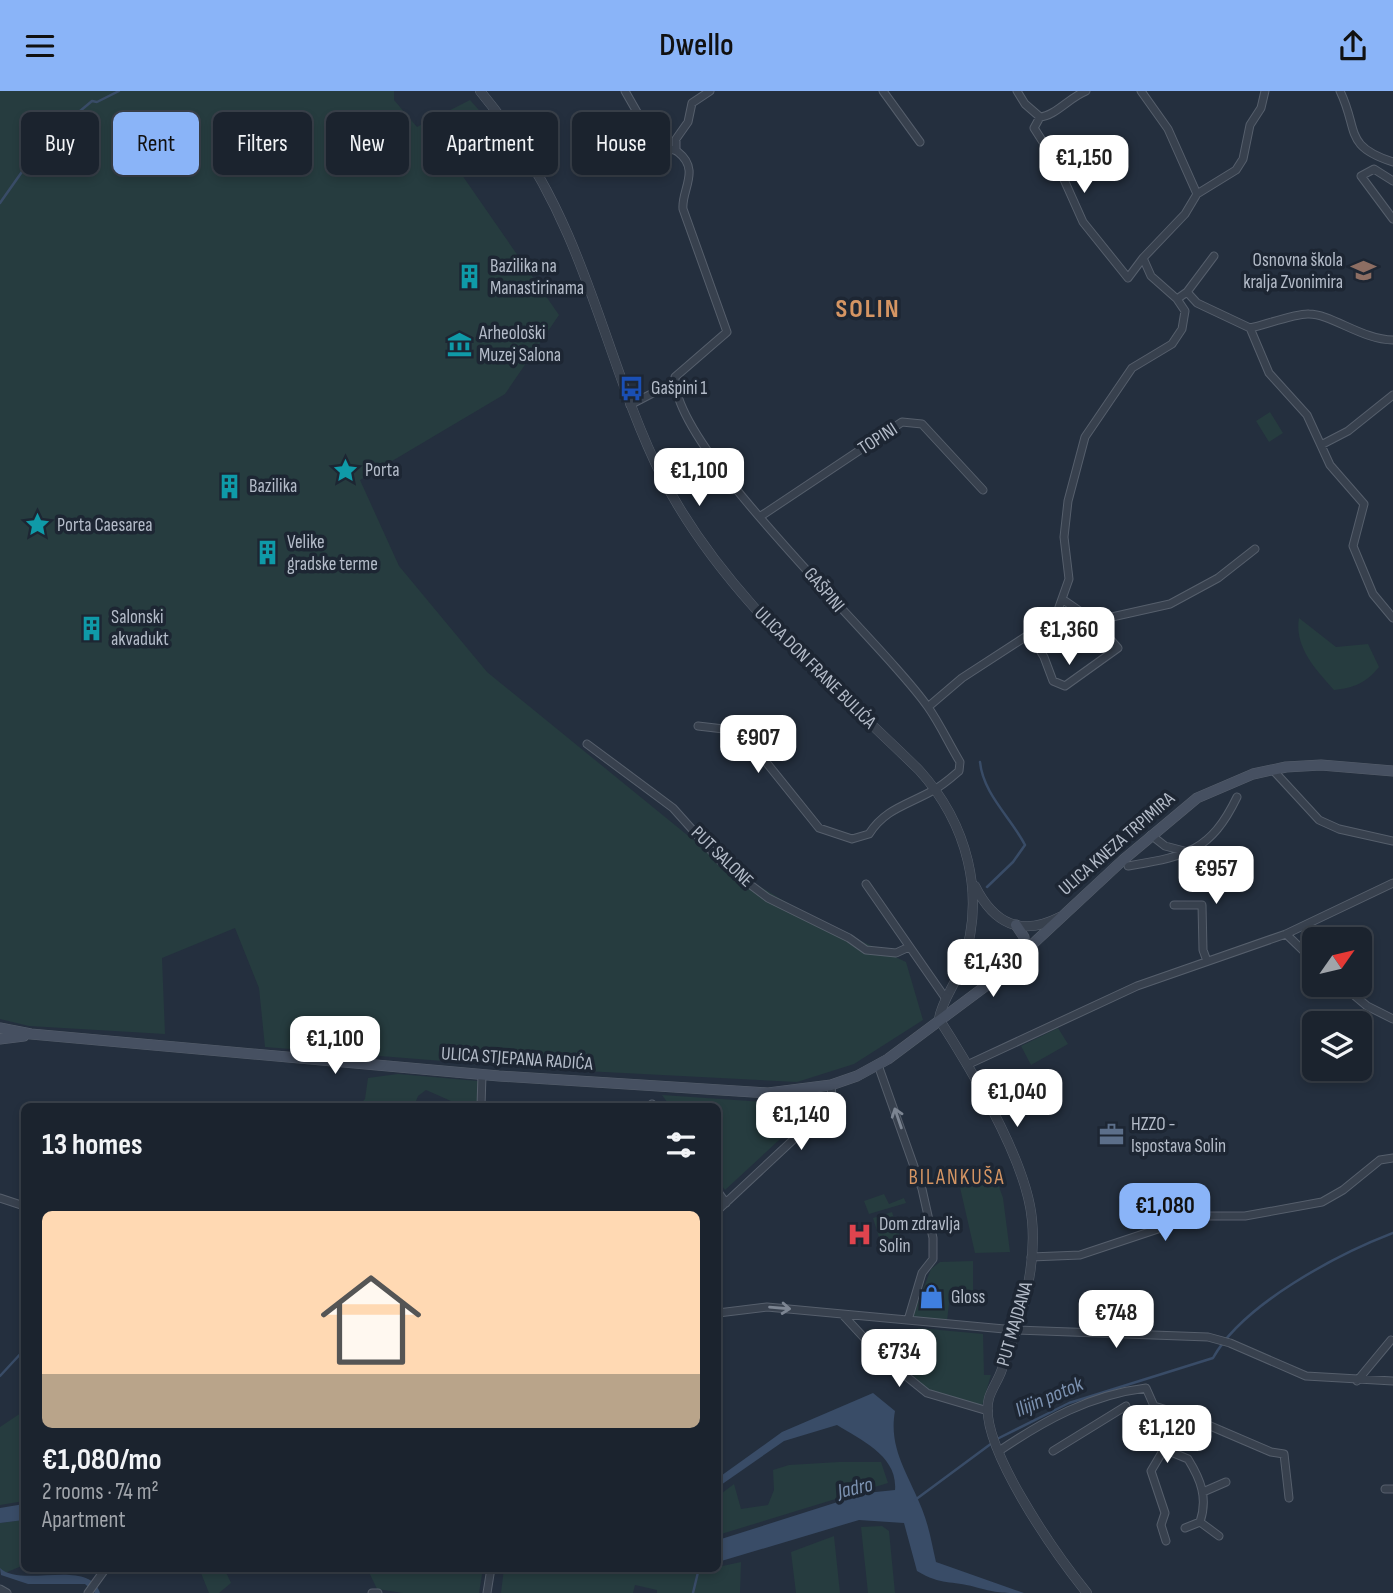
<!DOCTYPE html>
<html lang="en">
<head>
<meta charset="utf-8">
<style>
	:root { --surface:#1b232e; --page:#242b36; --text:#f1f3f6; --muted:#a0a4aa; --line:#39404a; --accent:#8ab4f8 }
	body { margin:0; font-family:"Sofia Sans Condensed",sans-serif; background:var(--page); color:var(--text); height:100vh; display:flex; flex-direction:column; font-size:26px; white-space:nowrap }
	* { box-sizing:border-box; margin:0 }
	p { font-size:23px; color:var(--muted) }
	.icon { flex:none; width:38px; height:38px; fill:none; stroke:currentColor; stroke-width:2; stroke-linecap:round; stroke-linejoin:round }
	.map { position:relative; flex:1; overflow:hidden }
	.details { position:absolute; left:21px; top:1012px; width:700px; height:469px; display:flex; flex-direction:column; background:var(--surface); border-radius:10px; box-shadow:0 4px 10px #0003,0 0 0 2px var(--line) }
	.details>* { flex:none }
	.guide { position:absolute; left:21px; top:21px; width:700px; height:63px; display:flex; gap:14px }
	.needle { width:46px; rotate:56deg }
	.buttons { position:absolute; left:1302px; top:836px; display:grid; gap:14px }
	.buttons a { display:grid; place-items:center; width:70px; height:70px; border-radius:10px; background:var(--surface); box-shadow:0 4px 10px #0003,0 0 0 2px var(--line); font-size:35px }
	.price { position:absolute; translate:-50% -60px; padding:0 16px; border-radius:14px; background:#fff; color:#222; font-size:23px; line-height:46px; filter:drop-shadow(0 2px 4px #0008) }
	.price::after { content:''; position:absolute; left:50%; top:42px; width:21px; height:16px; margin-left:-10px; background:inherit; clip-path:polygon(0 0,100% 0,50% 100%) }
	.price.selected { background:var(--accent); color:#111 }
	ul { padding:0; list-style:none }
	li { display:grid; align-content:center; gap:14px; height:371px; padding:0 21px }
	li span { display:grid; place-items:center; height:217px; border-radius:10px; color:#555 }
	li>.icon { margin-inline-start:auto }
	span .icon { width:126px; height:126px; fill:#fffc; stroke-width:1 }
	li b { font-size:30px }
	h2 { display:flex; justify-content:space-between; align-items:center; height:84px; padding:0 21px; font-size:30px }
	.tag { padding:0 24px; border-radius:10px; background:var(--surface); box-shadow:0 4px 10px #0003,0 0 0 2px var(--line); font-size:24px; line-height:63px }
	.tag.selected { background:var(--accent); color:#111 }
	header { display:flex; justify-content:space-between; align-items:center; height:91px; padding:0 21px; background:var(--accent); color:#111; font-size:32px; font-weight:600 }
	.map>svg:first-child { display:block }
	.green { fill:#263c3f }
	.water { fill:#394c67 }
	.lines { fill:none; stroke-linecap:round; stroke-linejoin:round }
	.stream { stroke:#394c67; stroke-width:2.5 }
	.minor-casing { stroke:#565f6c; stroke-width:9 }
	.tertiary-casing { stroke:#565f6c; stroke-width:10 }
	.secondary-casing { stroke:#565f6c; stroke-width:11 }
	.minor { stroke:#38414e; stroke-width:7 }
	.tertiary { stroke:#38414e; stroke-width:9 }
	.secondary { stroke:#465061; stroke-width:10 }
	.oneway { stroke:#7c8592 }
	.labels { text-anchor:middle; dominant-baseline:central; stroke-width:7; stroke-linejoin:round; paint-order:stroke }
	.poi-label { font-size:19px; fill:#b4bcc9; stroke:#1d2633; text-anchor:start }
	.street-label { font-size:19px; fill:#b4bcc9; stroke:#1d2633 }
	.neighbourhood-label { font-size:21px; letter-spacing:2px; fill:#d59563; stroke:#1d2633 }
	.water-label { font-size:21px; font-style:italic; fill:#7c92b1; stroke:#1d2633 }
	.district-label { font-size:26px; font-weight:bold; letter-spacing:2px; fill:#d59563; stroke:#1d2633 }
</style>
</head>
<body>
<header><svg class="icon" aria-label="menu" viewBox="0 0 24 24"><path d="M4 6h16M4 12h16M4 18h16"/></svg>Dwello<svg class="icon" aria-label="share" viewBox="0 0 24 24"><path d="M12 15V3M7 8l5-5 5 5M5 13v7h14v-7"/></svg></header>
<div class="map">
<svg width="1393" height="1502" viewBox="0 0 1393 1502">
	<rect width="100%" height="100%" fill="#242f3e"/>
	<!-- green -->
	<path class="green" d="M0 0H394V9L417 36 470 9 518 63 462 84 559 224 505 303 360 389 399 475 487 581 724 774 816 829 906 871 923 929 854 973 797 991 546 978 265 956 259 897 235 837 162 867 165 943 29 935 0 928Z
		M1270 321 1283 342 1269 351 1256 330Z
		M1299 527 1336 556 1368 553 1379 576C1366 592 1354 597 1334 599 1316 579 1294 556 1299 527Z
		M1058 937 1068 953 1031 974 1021 955Z
		M398 983 478 990V1015L460 1014 426 999 418 1005 414 1015H353L359 1014 365 1008 368 987Z
		M662 1004 795 1013 817 1010 818 1013 725 1099 718 1090V1015H670Z
		M993 1078 1003 1107 1010 1161 975 1162 959 1092Z
		M884 1103 889 1113 904 1107 906 1112 869 1123 864 1110Z
		M892 1121 903 1155 884 1162 873 1127Z
		M973 1170V1203L950 1204 947 1230 912 1227 931 1178 940 1171Z
		M918 1237 983 1243 984 1284H991L982 1315 933 1302 913 1288Z
		M869 1238 915 1242 912 1287 897 1276 868 1247Z
		M24 1320V1410L0 1414V1336Z
		M839 1371H881L888 1392 718 1444V1405L734 1393 741 1418 768 1414 774 1399 773 1379 789 1374Z
		M24 1429V1474L5 1482 0 1477V1432Z
		M882 1435 889 1440 895 1502H868L861 1436Z
		M834 1445 840 1502H796L791 1461Z
		M741 1471 740 1502H694L699 1480Z
		M199 1477H224L231 1492 219 1502H209Z
		M367 1477H483L479 1502H403L377 1498Z
		M504 1477H639L673 1483 697 1480 692 1502H657V1499L635 1494 633 1502H501Z"/>
	<!-- water -->
	<path class="water" d="M873 1302 895 1320C888 1358 909 1384 922 1418 929 1435 932 1454 936 1471L1024 1502C1002 1502 997 1502 975 1496 951 1489 942 1495 917 1480L904 1432 859 1429 718 1471V1449L866 1402 895 1399C898 1365 861 1349 837 1334L784 1350 718 1396V1387L782 1341Z
		M24 1413V1429L0 1432V1417Z
		M0 1477C22 1498 89 1466 100 1502H95L85 1493H28L1 1484Z"/>
	<g class="lines">
		<!-- stream -->
		<path class="stream" d="M0 112 43 51 92 10 97 11 119 0
			M980 671C983 703 1012 728 1025 754L1013 771 987 796
			M0 1285 24 1259
			M997 1348 1069 1312 1213 1267C1243 1213 1336 1164 1393 1142
			M915 1409 992 1352
			M693 1502 699 1477"/>
		<defs>
			<path id="minor" d="M625 0 657 56C664 60 671 56 678 61 701 79 681 99 683 118L727 241 675 286C671 357 881 549 928 616 940 633 949 653 960 671L959 680C951 687 942 695 932 700 907 714 885 718 869 743L852 748 819 737 741 640 698 635
				M883 0 920 51
				M1017 0 1025 13 1040 26C1055 25 1070 6 1086 0
				M1141 0 1168 38 1197 103 1185 123 1143 167 1151 185 1177 208
				M1340 0C1359 39 1343 55 1393 71
				M1040 26 1034 37 1057 73 1083 131 1128 187 1143 167
				M676 59V48L688 31 692 12 710 0
				M1393 90 1374 78 1361 85 1393 128
				M1197 103 1236 79 1243 68 1250 34 1261 17 1265 0
				M1187 201 1197 212 1250 237 1269 282 1307 324 1330 374 1364 413 1353 455 1373 503 1393 527
				M1250 237C1265 234 1296 222 1309 223 1331 223 1363 249 1393 249
				M630 314 674 291
				M1321 354 1348 340 1393 304
				M761 425 902 331 922 333 983 399
				M1062 508 1094 530 1170 513 1218 487 1255 458
				M1030 543 1044 566 1053 590 1065 595 1118 557 1094 530
				M928 616 962 587 1036 539 1058 519 1069 488 1064 446 1068 410 1085 346 1132 277 1172 253 1182 238 1185 220 1177 208 1187 201 1214 165
				M587 653 673 717 724 774 768 807 849 847 866 859 896 862 909 856
				M1273 679 1319 729 1339 738 1393 750
				M1151 744 1165 755 1188 761
				M1128 775C1185 765 1210 762 1237 706
				M866 793 946 908
				M1174 814H1202L1203 859 1207 870
				M1286 843 1314 870
				M1342 894 1367 915 1393 928
				M878 974 922 1098 933 1147V1168L922 1182 908 1229
				M967 974 1137 895 1286 843 1393 792
				M652 1013 654 1015
				M481 1015 482 984
				M718 1101 726 1112
				M0 1107 24 1115
				M718 1119 824 1020 832 1008 831 994
				M1031 1166 1080 1164 1197 1125H1245L1322 1111 1343 1099 1380 1069 1393 1067
				M718 1222 767 1216 1015 1239 1208 1246 1230 1252 1306 1285 1393 1290
				M843 1224 880 1264 927 1302 988 1320
				M1357 1290 1391 1249
				M1154 1315 1164 1358 1188 1368C1201 1389 1208 1407 1200 1431L1185 1437
				M1164 1358 1151 1380 1165 1422 1161 1434 1166 1450
				M999 1360C1045 1329 1090 1304 1146 1297L1154 1315 1187 1325 1271 1361 1284 1363 1289 1407
				M1053 1360 1126 1315
				M1385 1398H1393
				M1203 1401 1226 1391
				M1200 1431 1219 1445
				M0 1498 7 1502
				M88 1502 106 1477
				M372 1502H378
				M487 1502 491 1477"/>
			<path id="tertiary" d="M480 0C516 43 546 93 568 144 603 224 623 308 662 386 723 504 826 588 919 679 967 732 987 804 962 874 956 893 942 909 939 928 971 978 1027 1070 1032 1129 1037 1179 1020 1232 1002 1278 999 1288 992 1297 989 1307 976 1352 1058 1466 1087 1502
				M975 795C994 833 1021 846 1060 826"/>
			<path id="secondary" d="M1016 834 1024 846V860
				M0 937 31 943 499 985 768 1002 831 994 857 985 888 968 995 888 1123 769 1197 707 1253 683 1286 676 1321 674 1393 680
				M0 948 24 945"/>
		</defs>
		<!-- minor casing -->
		<use href="#minor" class="minor-casing"/>
		<!-- tertiary casing -->
		<use href="#tertiary" class="tertiary-casing"/>
		<!-- secondary casing -->
		<use href="#secondary" class="secondary-casing"/>
		<!-- minor -->
		<use href="#minor" class="minor"/>
		<!-- tertiary -->
		<use href="#tertiary" class="tertiary"/>
		<!-- secondary -->
		<use href="#secondary" class="secondary"/>
	</g>
	<!-- one-way arrows -->
	<defs><path id="oneway-shaft" d="M-6 0H5M1.5-3L5.5 0L1.5 3" fill="none" stroke-width="1.6" stroke-linecap="round" stroke-linejoin="round" transform="scale(1.75)"/></defs>
	<g class="oneway">
		<use href="#oneway-shaft" transform="translate(898 1027) rotate(-109)"/>
		<use href="#oneway-shaft" transform="translate(780 1217) rotate(5)"/>
	</g>
	<!-- icons -->
	<defs>
		<symbol id="school-bare" viewBox="-9 -9 18 18"><path d="M0-5L7-2L0 1L-7-2ZM-4 1L0 2.5L4 1V4Q0 6-4 4Z" fill="#8d6e63" stroke="#1d2633" stroke-width="2.5" paint-order="stroke"/></symbol>
		<symbol id="building-bare" viewBox="-9 -9 18 18"><path d="M-4-6H4V6H1V3H-1V6H-4ZM-2.5-4.3h1.7v1.8h-1.7ZM.8-4.3h1.7v1.8H.8ZM-2.5-1h1.7V.8h-1.7ZM.8-1h1.7V.8H.8Z" fill="#0f9aa8" stroke="#1d2633" stroke-width="2.5" paint-order="stroke"/></symbol>
		<symbol id="museum-bare" viewBox="-9 -9 18 18"><path d="M0-6L6-3V-2H-6V-3ZM-5-1h2V3h-2ZM-1-1h2V3h-2ZM3-1h2V3H3ZM-6 4H6V6H-6Z" fill="#0f9aa8" stroke="#1d2633" stroke-width="2.5" paint-order="stroke"/></symbol>
		<symbol id="bus-bare" viewBox="-9 -9 18 18"><path d="M-5-6H5V4H4V6H2V4H-2V6H-4V4H-5ZM-3.5-4V0h7V-4ZM-3.5 1.2v1.5H-2V1.2ZM2 1.2v1.5H3.5V1.2Z" fill="#1a4fb4" stroke="#1d2633" stroke-width="2.5" paint-order="stroke"/></symbol>
		<symbol id="sight-bare" viewBox="-9 -9 18 18"><path d="M0-6L1.8-2.2L6-1.7L2.9 1.2L3.7 5.4L0 3.3L-3.7 5.4L-2.9 1.2L-6-1.7L-1.8-2.2Z" fill="#0f9aa8" stroke="#1d2633" stroke-width="2.5" paint-order="stroke"/></symbol>
		<symbol id="office-bare" viewBox="-9 -9 18 18"><path d="M-6-3h4V-5.5h4V-3h4V5H-6ZM-1-4.5V-3h2v-1.5ZM-6 0V1H6V0Z" fill="#5c6f8a" stroke="#1d2633" stroke-width="2.5" paint-order="stroke"/></symbol>
		<symbol id="hospital-bare" viewBox="-9 -9 18 18"><path d="M-5-5h3v3.5h4V-5h3V5h-3V1.5h-4V5h-3Z" fill="#e0444e" stroke="#1d2633" stroke-width="2.5" paint-order="stroke"/></symbol>
		<symbol id="shop-bare" viewBox="-9 -9 18 18"><path d="M-5-2.5h2.3a2.7 3.5 0 0 1 5.4 0H5L5.5 6h-11ZM-1.5-2.5h3a1.5 2.3 0 0 0-3 0Z" fill="#3f7fe0" stroke="#1d2633" stroke-width="2.5" paint-order="stroke"/></symbol>
	</defs>
	<g fill-rule="evenodd">
		<use href="#school-bare" x="1346" y="162" width="35" height="35"/>
		<use href="#building-bare" x="452" y="168" width="35" height="35"/>
		<use href="#museum-bare" x="442" y="236" width="35" height="35"/>
		<use href="#bus-bare" x="614" y="280" width="35" height="35"/>
		<use href="#sight-bare" x="328" y="362" width="35" height="35"/>
		<use href="#building-bare" x="212" y="378" width="35" height="35"/>
		<use href="#sight-bare" x="20" y="416" width="35" height="35"/>
		<use href="#building-bare" x="250" y="444" width="35" height="35"/>
		<use href="#building-bare" x="74" y="520" width="35" height="35"/>
		<use href="#office-bare" x="1094" y="1026" width="35" height="35"/>
		<use href="#hospital-bare" x="842" y="1126" width="35" height="35"/>
		<use href="#shop-bare" x="914" y="1188" width="35" height="35"/>
	</g>
	<g class="labels">
		<!-- poi labels -->
		<g class="poi-label">
			<text x="1343" y="169" text-anchor="end">Osnovna škola<tspan x="1343" dy="22">kralja Zvonimira</tspan></text>
			<text x="490" y="175">Bazilika na<tspan x="490" dy="22">Manastirinama</tspan></text>
			<text x="479" y="242">Arheološki<tspan x="479" dy="22">Muzej Salona</tspan></text>
			<text x="651" y="297">Gašpini 1</text>
			<text x="365" y="379">Porta</text>
			<text x="249" y="395">Bazilika</text>
			<text x="57" y="434">Porta Caesarea</text>
			<text x="287" y="451">Velike<tspan x="287" dy="22">gradske terme</tspan></text>
			<text x="111" y="526">Salonski<tspan x="111" dy="22">akvadukt</tspan></text>
			<text x="1131" y="1033">HZZO -<tspan x="1131" dy="22">Ispostava Solin</tspan></text>
			<text x="879" y="1133">Dom zdravlja<tspan x="879" dy="22">Solin</tspan></text>
			<text x="951" y="1206">Gloss</text>
		</g>
		<!-- street labels -->
		<g class="street-label">
			<text transform="translate(878 348) rotate(-33)">TOPINI</text>
			<text transform="translate(824 499) rotate(50)">GAŠPINI</text>
			<text transform="translate(815 577) rotate(45)">ULICA DON FRANE BULIĆA</text>
			<text transform="translate(1117 753) rotate(-41)">ULICA KNEZA TRPIMIRA</text>
			<text transform="translate(722 766) rotate(44)">PUT SALONE</text>
			<text transform="translate(517 968) rotate(4)">ULICA STJEPANA RADIĆA</text>
			<text transform="translate(1015 1233) rotate(-74)">PUT MAJDANA</text>
		</g>
		<!-- neighbourhood labels -->
		<g class="neighbourhood-label">
			<text x="957" y="1086">BILANKUŠA</text>
		</g>
		<!-- water labels -->
		<g class="water-label">
			<text transform="translate(1049 1306) rotate(-23)">Ilijin potok</text>
			<text transform="translate(855 1397) rotate(-13)">Jadro</text>
		</g>
		<!-- district labels -->
		<g class="district-label">
			<text x="868" y="218">SOLIN</text>
		</g>
	</g>
</svg>
<div class="buttons">
<a><svg class="needle" viewBox="-14 -14 28 28"><path d="M0-13l5 13h-10z" fill="#e53935"/><path d="M0 13l5-13h-10z" fill="#a0a4aa"/></svg></a>
<a><svg class="icon" aria-label="layers" viewBox="0 0 24 24"><path d="M12 4l9 5-9 5-9-5zM3 14l9 5 9-5"/></svg></a>
</div>
<b class="price" style="left:1084px;top:104px">€1,150</b>
<b class="price" style="left:699px;top:417px">€1,100</b>
<b class="price" style="left:1069px;top:576px">€1,360</b>
<b class="price" style="left:758px;top:684px">€907</b>
<b class="price" style="left:1216px;top:815px">€957</b>
<b class="price" style="left:993px;top:908px">€1,430</b>
<b class="price" style="left:335px;top:985px">€1,100</b>
<b class="price" style="left:1017px;top:1038px">€1,040</b>
<b class="price" style="left:801px;top:1061px">€1,140</b>
<b class="price selected" style="left:1165px;top:1152px">€1,080</b>
<b class="price" style="left:1116px;top:1259px">€748</b>
<b class="price" style="left:899px;top:1298px">€734</b>
<b class="price" style="left:1167px;top:1374px">€1,120</b>
<div class="guide">
<a class="tag">Buy</a>
<a class="tag selected">Rent</a>
<a class="tag">Filters</a>
<a class="tag">New</a>
<a class="tag">Apartment</a>
<a class="tag">House</a>
</div>
<section class="details">
<h2>13 homes<svg class="icon" aria-label="filters" viewBox="0 0 24 24"><path d="M4 7h16M4 17h16"/><circle cx="9" cy="7" r="2"/><circle cx="15" cy="17" r="2"/></svg></h2>
<ul>
<li><span style="background:linear-gradient(#ffd9b3 75%,#b9a48a 0)"><svg class="icon" aria-label="home" viewBox="0 0 24 24"><path d="M3 11l9-7 9 7M6 9v11h12V9"/></svg></span><div><b>€1,080/mo</b><p>2 rooms · 74 m²</p><p>Apartment</p></div></li>
</ul>
</section>
</div>
</body>
</html>
